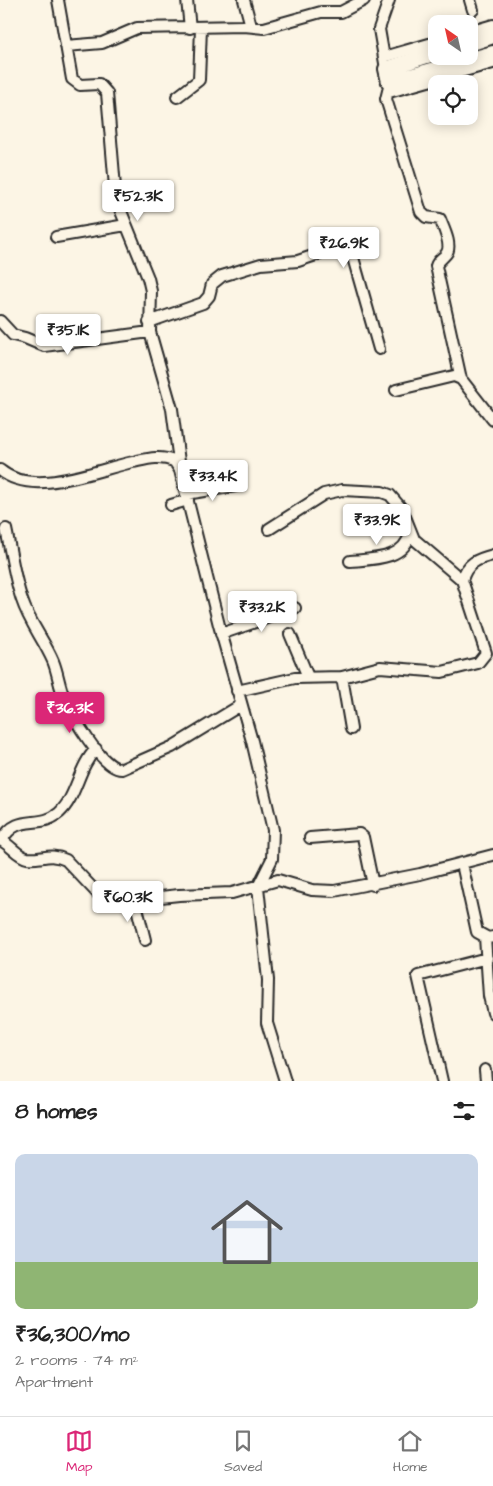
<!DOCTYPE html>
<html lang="en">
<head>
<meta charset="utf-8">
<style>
	:root { --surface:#fff; --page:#f6f6f6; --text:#222; --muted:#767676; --line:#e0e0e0; --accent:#db2777 }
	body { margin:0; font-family:"Architects Daughter",sans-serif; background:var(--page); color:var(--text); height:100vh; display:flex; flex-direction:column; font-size:19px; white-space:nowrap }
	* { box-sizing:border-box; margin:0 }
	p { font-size:16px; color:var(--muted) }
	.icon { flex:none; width:28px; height:28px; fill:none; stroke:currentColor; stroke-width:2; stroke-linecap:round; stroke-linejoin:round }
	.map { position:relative; height:1081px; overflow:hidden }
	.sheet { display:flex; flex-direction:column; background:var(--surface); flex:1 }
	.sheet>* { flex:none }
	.needle { width:32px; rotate:326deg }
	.fabs { position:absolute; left:428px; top:15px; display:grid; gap:10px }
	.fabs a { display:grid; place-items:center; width:50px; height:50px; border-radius:10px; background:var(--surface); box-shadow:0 2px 12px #0003; font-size:25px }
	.price { position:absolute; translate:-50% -42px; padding:0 11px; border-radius:5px; background:#fff; color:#222; font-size:16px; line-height:32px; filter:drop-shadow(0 1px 2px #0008) }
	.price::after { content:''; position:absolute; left:50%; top:30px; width:15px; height:11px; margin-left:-8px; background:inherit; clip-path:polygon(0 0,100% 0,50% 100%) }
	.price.selected { background:var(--accent); color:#fff }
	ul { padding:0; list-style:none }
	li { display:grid; align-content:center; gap:10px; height:265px; padding:0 15px }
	li span { display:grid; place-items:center; height:155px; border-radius:10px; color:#555 }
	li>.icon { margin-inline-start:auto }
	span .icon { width:90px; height:90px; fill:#fffc; stroke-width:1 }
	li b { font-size:21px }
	h2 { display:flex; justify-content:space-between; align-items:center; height:60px; padding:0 15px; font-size:21px }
	.dock { display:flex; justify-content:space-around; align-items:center; height:70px; border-top:1px solid var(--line); background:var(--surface); font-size:14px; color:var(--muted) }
	.dock a { display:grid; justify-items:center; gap:2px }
	.dock .selected { color:var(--accent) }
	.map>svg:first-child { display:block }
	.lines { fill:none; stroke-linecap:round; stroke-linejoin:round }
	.minor-casing { stroke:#2b2b2b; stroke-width:14 }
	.secondary-casing { stroke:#2b2b2b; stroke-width:18 }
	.minor { stroke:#fcf5e5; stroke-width:10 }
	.secondary { stroke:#fcf5e5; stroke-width:14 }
</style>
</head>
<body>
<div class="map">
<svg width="493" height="1081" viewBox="0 0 493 1081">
	<rect width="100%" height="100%" fill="#fcf5e5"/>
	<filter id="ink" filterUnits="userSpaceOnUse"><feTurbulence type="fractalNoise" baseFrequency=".02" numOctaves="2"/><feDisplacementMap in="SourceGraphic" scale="10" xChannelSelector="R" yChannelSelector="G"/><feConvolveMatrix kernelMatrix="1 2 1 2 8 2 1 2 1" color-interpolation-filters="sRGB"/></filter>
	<g filter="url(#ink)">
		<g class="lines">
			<defs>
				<path id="minor" d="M58 0 72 79 80 85 99 84 107 93 116 199 148 278 151 291 150 332 172 409 180 469
					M187 0 190 28
					M244 0 251 26
					M470 0 473 10
					M469 32 493 25
					M66 46 102 43 137 28 244 26 264 28 321 12H341L364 0
					M384 57 436 42
					M386 69 379 29 389 0
					M390 83 386 99 421 212 426 217 440 219C443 227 453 246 446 254 442 259 438 260 436 266L461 379
					M389 92 493 63
					M177 97 199 80 201 28
					M56 237 126 225
					M0 321 13 335 25 338 44 346 150 332
					M149 322 203 303 209 296 212 284 222 276 261 264 298 261 345 245 349 247 352 254 379 349
					M396 390 454 376 461 379 493 420
					M0 470C33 498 95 470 133 462 147 459 159 455 174 461L180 470 219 625 252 741 273 830 272 859 258 887 268 980 267 1023 285 1081
					M186 494 235 486
					M171 505 188 500
					M6 529C11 552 14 577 22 600 29 622 44 640 53 661 58 673 59 686 64 697 72 715 102 770 122 769L172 747 241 705
					M269 529 324 494 342 490 382 492 390 495 402 509 414 539 462 580
					M350 561C372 559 405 560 410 533
					M221 634 295 608
					M290 634 308 677
					M342 677 351 729
					M237 691 295 678 342 677 380 667 442 672 478 663 486 653 462 580C467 563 477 559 493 555
					M310 838 359 834 363 837 373 885
					M0 840C10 844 17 856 27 858 41 860 50 852 66 860L99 895 112 901H124L179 895 232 893 278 880 312 890 334 891 420 874 493 855
					M2 840C18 812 39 830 59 813 77 797 78 767 96 749
					M462 864 477 932 488 938 493 937
					M135 900 145 940
					M485 937 489 996 493 1013
					M485 1070 486 1081
					M442 1081 418 976 487 958"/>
				<path id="secondary" d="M469 44 493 36
					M436 53 386 69 389 82 493 53"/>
			</defs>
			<!-- minor casing -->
			<use href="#minor" class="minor-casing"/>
			<!-- secondary casing -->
			<use href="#secondary" class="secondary-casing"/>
			<!-- minor -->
			<use href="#minor" class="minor"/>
			<!-- secondary -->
			<use href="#secondary" class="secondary"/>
		</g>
	</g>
</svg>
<div class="fabs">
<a><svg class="needle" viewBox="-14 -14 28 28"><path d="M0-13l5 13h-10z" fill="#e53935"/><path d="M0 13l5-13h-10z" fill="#767676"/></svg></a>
<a><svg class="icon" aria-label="locate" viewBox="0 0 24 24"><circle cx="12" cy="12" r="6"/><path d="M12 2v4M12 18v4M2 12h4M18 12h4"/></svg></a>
</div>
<b class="price" style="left:138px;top:222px">₹52.3K</b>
<b class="price" style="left:344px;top:269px">₹26.9K</b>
<b class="price" style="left:68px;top:356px">₹35.1K</b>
<b class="price" style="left:213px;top:502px">₹33.4K</b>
<b class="price" style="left:377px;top:546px">₹33.9K</b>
<b class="price" style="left:262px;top:633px">₹33.2K</b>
<b class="price selected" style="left:70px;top:734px">₹36.3K</b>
<b class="price" style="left:128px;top:923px">₹60.3K</b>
</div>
<section class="sheet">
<h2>8 homes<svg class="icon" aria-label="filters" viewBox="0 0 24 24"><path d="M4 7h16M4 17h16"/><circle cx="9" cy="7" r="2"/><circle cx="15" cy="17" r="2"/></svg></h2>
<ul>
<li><span style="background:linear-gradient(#c9d6e8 70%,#8fb573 0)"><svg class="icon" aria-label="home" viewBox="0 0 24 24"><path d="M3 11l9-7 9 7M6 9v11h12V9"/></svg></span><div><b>₹36,300/mo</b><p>2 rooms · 74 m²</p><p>Apartment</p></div></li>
</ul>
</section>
<nav class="dock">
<a class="selected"><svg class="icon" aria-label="map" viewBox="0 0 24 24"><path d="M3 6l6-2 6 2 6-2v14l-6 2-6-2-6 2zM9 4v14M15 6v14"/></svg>Map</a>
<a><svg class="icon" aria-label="saved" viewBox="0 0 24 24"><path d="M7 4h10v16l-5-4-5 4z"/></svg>Saved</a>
<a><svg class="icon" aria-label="home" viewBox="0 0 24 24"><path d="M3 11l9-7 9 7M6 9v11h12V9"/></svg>Home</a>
</nav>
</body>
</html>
